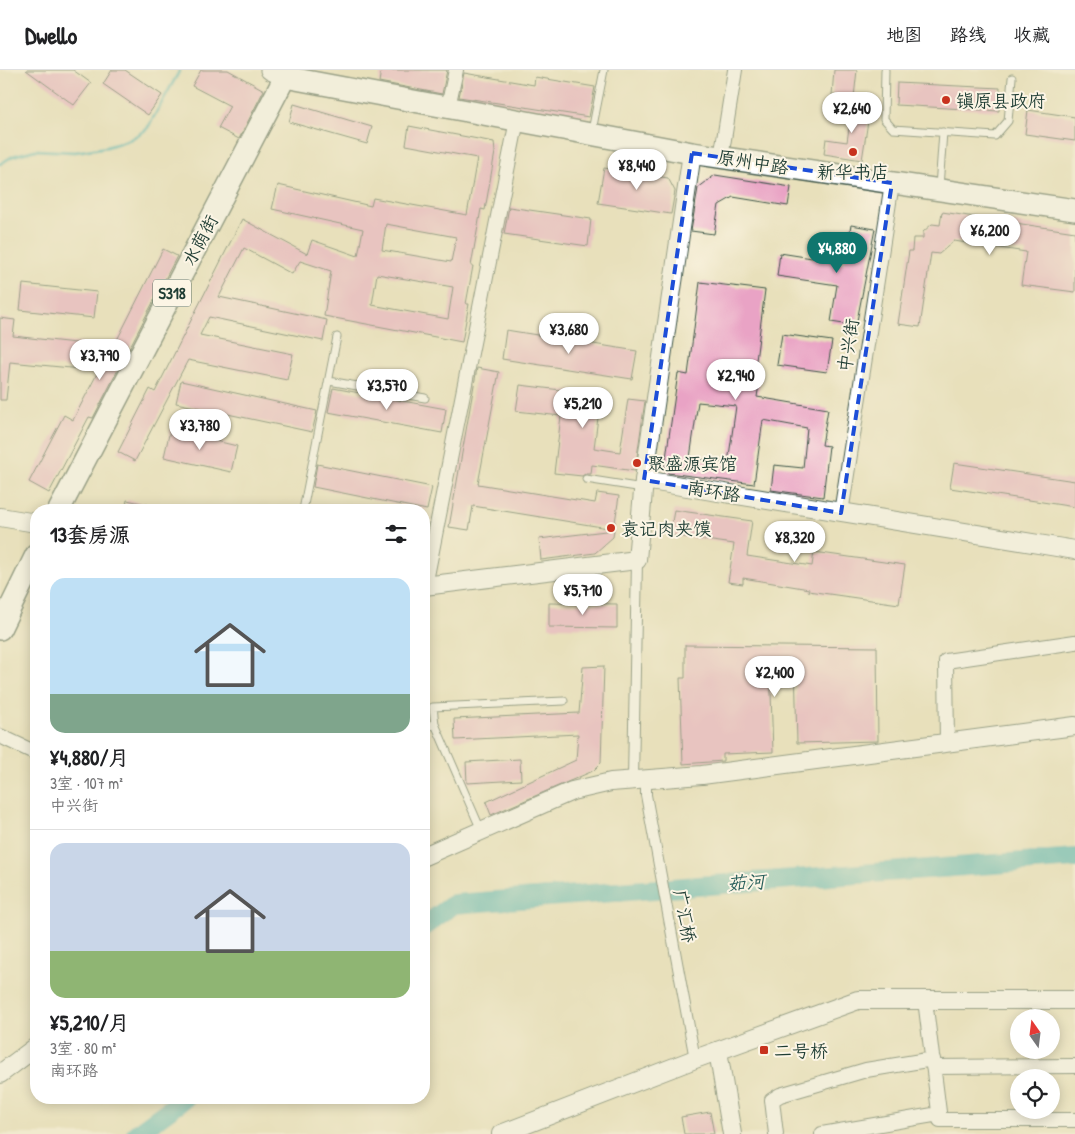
<!DOCTYPE html>
<html lang="zh">
<head>
<meta charset="utf-8">
<style>
	:root { --surface:#fff; --page:#f2f2f2; --text:#202124; --muted:#757577; --line:#e0e0e0; --accent:#0f766e }
	body { margin:0; font-family:"Patrick Hand","LXGW WenKai TC",sans-serif; background:var(--page); color:var(--text); height:100vh; display:flex; flex-direction:column; font-size:19px; white-space:nowrap }
	* { box-sizing:border-box; margin:0 }
	p { font-size:16px; color:var(--muted) }
	.icon { flex:none; width:28px; height:28px; fill:none; stroke:currentColor; stroke-width:2; stroke-linecap:round; stroke-linejoin:round }
	.map { position:relative; flex:1; overflow:hidden }
	.details { position:absolute; left:30px; top:434px; width:400px; height:600px; display:flex; flex-direction:column; background:var(--surface); border-radius:20px; box-shadow:0 2px 12px #0003 }
	.details>* { flex:none }
	.needle { width:32px; rotate:346deg }
	.buttons { position:absolute; left:1010px; top:939px; display:grid; gap:10px }
	.buttons a { display:grid; place-items:center; width:50px; height:50px; border-radius:50%; background:var(--surface); box-shadow:0 2px 12px #0003; font-size:25px }
	.price { position:absolute; translate:-50% -42px; padding:0 11px; border-radius:18px; background:#fff; color:#222; font-size:16px; line-height:32px; filter:drop-shadow(0 1px 2px #0008) }
	.price::after { content:''; position:absolute; left:50%; top:30px; width:15px; height:11px; margin-left:-8px; background:inherit; clip-path:polygon(0 0,100% 0,50% 100%) }
	.price.selected { background:var(--accent); color:#fff }
	ul { padding:0; list-style:none }
	li { display:grid; align-content:center; gap:10px; height:265px; padding:0 20px }
	li+li { border-top:1px solid var(--line) }
	li span { display:grid; place-items:center; height:155px; border-radius:15px; color:#555 }
	li>.icon { margin-inline-start:auto }
	span .icon { width:90px; height:90px; fill:#fffc; stroke-width:1 }
	li b { font-size:21px }
	h2 { display:flex; justify-content:space-between; align-items:center; height:60px; padding:0 20px; font-size:21px }
	header { display:flex; align-items:center; gap:30px; box-sizing:border-box; height:70px; padding:0 25px; background:var(--surface); border-bottom:1px solid var(--line) }
	header strong { font-size:24px }
	nav { display:flex; gap:28px; margin-inline-start:auto; font-size:18px }
	.map>svg:first-child { display:block }
	.lines { fill:none; stroke-linecap:round; stroke-linejoin:round }
	.stream { stroke:#3dafb5; stroke-width:3 }
	.river { stroke:#3dafb5; stroke-width:20 }
	.building { fill:#e9a3c5; fill-rule:evenodd }
	.service-casing { stroke:#3d5548; stroke-width:9 }
	.pedestrian-casing { stroke:#3d5548; stroke-width:12 }
	.minor-casing { stroke:#3d5548; stroke-width:16 }
	.tertiary-casing { stroke:#3d5548; stroke-width:20 }
	.secondary-casing { stroke:#3d5548; stroke-width:21 }
	.primary-casing { stroke:#3d5548; stroke-width:24 }
	.service { stroke:#fff; stroke-width:7 }
	.pedestrian { stroke:#fff; stroke-width:10 }
	.minor { stroke:#fff; stroke-width:14 }
	.tertiary { stroke:#fff; stroke-width:18 }
	.secondary { stroke:#fff; stroke-width:19 }
	.primary { stroke:#fff; stroke-width:21 }
	.marked { fill:none; stroke:#1d4ed8; stroke-width:4; stroke-dasharray:10 6; stroke-linejoin:round }
	.poi-dot { fill:#c8321e; stroke:#fcf5e5; stroke-width:2 }
	.labels { text-anchor:middle; dominant-baseline:central; stroke-width:4; stroke-linejoin:round; paint-order:stroke }
	.shield { fill:#fcf5e5; stroke:#617469; stroke-width:1 }
	.shield-label { font-size:16px; font-weight:bold; fill:#1f3d34 }
	.poi-label { font-size:18px; fill:#1f3d34; stroke:#fcf5e5; text-anchor:start }
	.street-label { font-size:18px; fill:#1f3d34; stroke:#fcf5e5 }
	.water-label { font-size:19px; font-style:italic; fill:#285f5b; stroke:#fcf5e5 }
</style>
</head>
<body>
<header>
<strong>Dwello</strong>
<nav><a>地图</a><a>路线</a><a>收藏</a></nav>
</header>
<div class="map">
<svg width="1075" height="1064" viewBox="0 0 1075 1064">
	<rect width="100%" height="100%" fill="#fcf5e5"/>
	<filter id="ink" filterUnits="userSpaceOnUse"><feTurbulence type="fractalNoise" baseFrequency=".02" numOctaves="2"/><feDisplacementMap in="SourceGraphic" scale="10" xChannelSelector="R" yChannelSelector="G"/><feConvolveMatrix kernelMatrix="1 2 1 2 8 2 1 2 1" color-interpolation-filters="sRGB"/></filter>
	<filter id="wash" filterUnits="userSpaceOnUse"><feTurbulence type="fractalNoise" baseFrequency=".0096" numOctaves="4" result="noise"/><feDisplacementMap in="SourceGraphic" scale="20" xChannelSelector="R" yChannelSelector="G"/><feGaussianBlur stdDeviation="1.12" result="paint"/><feColorMatrix in="noise" values="0 0 0 0 0 0 0 0 0 0 0 0 0 0 0 0 0 1.4 0 .05"/><feComposite in="paint" operator="in"/></filter>
	<g filter="url(#wash)">
		<rect width="100%" height="100%" fill="#e8e0bb"/>
		<g class="lines">
			<!-- stream -->
			<path class="stream" d="M0 94 13 86 35 80 75 82 107 77 131 69 147 59 180 0"/>
			<!-- river -->
			<path class="river" d="M424 856 454 834 1075 788
				M136 1064 185 1028"/>
		</g>
		<g id="blocks">
			<!-- building -->
			<path class="building" d="M26 0H73L91 13 74 35Z
				M112 0H125L162 25 148 45 103 14Z
				M201 0H228L264 20 239 69 218 58 230 36 192 16Z
				M381 0H447L442 24 379 12Z
				M834 0H857L854 27 832 25Z
				M464 3 534 15 535 7 595 17 589 47 459 27Z
				M897 13 1000 18 999 41 896 35Z
				M853 30 871 32 862 90 824 84 826 69 847 72Z
				M294 34 372 57 367 74 289 52Z
				M1028 40 1075 47V71L1025 64Z
				M409 56 494 72 495 82 485 140 481 139 471 196H473L466 234H469L462 272 324 246 331 201 300 191 292 204 244 178 219 227 327 250 323 271 209 247 200 265 293 284 287 310 188 290 135 391 118 382 150 319 155 322 242 149 307 184 312 170 358 186 363 159 272 139 278 115 371 136 373 128 467 145 477 88 406 75ZM386 154 456 167 451 192 382 180ZM377 204 453 217 448 249 372 235Z
				M604 98 668 108 675 121 671 144 598 133Z
				M715 105 791 117 788 136 733 127 719 135 714 164 691 161 698 118Z
				M509 137 591 149 588 176 504 164Z
				M942 142 1075 162V222L1021 215 1026 182 954 171 939 184 931 183 920 257 898 254 909 181H912L913 168H923V162L932 154 940 155Z
				M851 155 875 159 856 256 831 252 837 215 777 206 780 183 844 193Z
				M163 179 177 186 93 348 89 347 49 423 29 412 64 345 73 350 112 275 114 276Z
				M700 212 765 220 753 314H759L757 327 828 339 822 375 829 376 823 427 771 420 774 395 803 398 807 358 763 350 754 414 668 403 665 395 678 303 688 305ZM698 332 736 336 728 393 690 388Z
				M23 214 97 222 94 248 20 240Z
				M0 248 15 250 13 266 93 275 91 300 10 292 6 330H0Z
				M506 260 637 281 632 309 502 289Z
				M782 264 832 271 827 302 777 295Z
				M477 298 499 302 478 414 595 433 597 423 619 426 614 459 473 436 469 460 449 457Z
				M181 311 317 341 312 362 176 333Z
				M520 315 601 325 594 378 620 382 628 329 645 331 635 401 592 395 591 404H585L582 406 554 403 561 346 516 341Z
				M333 318 446 339 442 363 328 342Z
				M170 360 237 376 231 402 164 387Z
				M954 393 1075 411V437L950 418Z
				M317 394 432 417 427 440 313 417Z
				M127 430 155 436 154 440H125Z
				M674 440 752 451 747 486 812 496 814 482 905 495 899 534 808 521 809 519 743 508V514L728 512 734 474 670 465Z
				M614 460 613 467 595 483 541 490 539 469Z
				M549 533 617 534V558L549 557Z
				M685 575 877 577 878 671 797 673 795 593H770L773 682 723 684V691L683 694 680 608H685Z
				M604 596 601 693 593 701 491 745 486 732 576 690 578 664 455 670 454 649 579 643 583 597Z
				M520 689 521 710 467 713 466 692Z
				M710 1042 714 1064H684L681 1047Z"/>
		</g>
	</g>
	<g filter="url(#ink)">
		<use href="#blocks" fill-opacity="0" stroke="#3d5548" stroke-width="1"/>
		<g class="lines">
			<defs>
				<path id="service" d="M885 0 884 49 893 59 995 66 1008 51 1012 8
					M592 61 604 0
					M939 117 943 62
					M329 311 425 328
					M586 409 643 418
					M303 440 337 267
					M424 659 435 654
					M481 760 435 654 433 637 564 631"/>
				<path id="pedestrian" d="M633 710 637 490
					M646 710V725L695 989"/>
				<path id="minor" d="M448 37 456 0
					M721 88 735 0
					M841 443 892 113
					M425 516 517 50
					M0 666 36 683
					M947 674 946 591 1075 572
					M925 930 940 1050H1075
					M933 997 1075 996
					M776 1064 772 1030 780 1025 866 1000 933 989
					M822 1064 939 1044"/>
				<path id="tertiary" d="M644 410 1075 480
					M0 447 36 453
					M424 516 637 490 644 410 692 83
					M424 786 572 721 611 712 702 705 1075 656
					M718 981 732 1064
					M0 1004 36 977
					M501 1064 695 989 858 930H1075"/>
				<path id="secondary" d="M270 0 285 7"/>
				<path id="primary" d="M59 440 285 7 692 83 1075 140
					M0 559 36 485"/>
			</defs>
			<!-- service casing -->
			<use href="#service" class="service-casing"/>
			<!-- pedestrian casing -->
			<use href="#pedestrian" class="pedestrian-casing"/>
			<!-- minor casing -->
			<use href="#minor" class="minor-casing"/>
			<!-- tertiary casing -->
			<use href="#tertiary" class="tertiary-casing"/>
			<!-- secondary casing -->
			<use href="#secondary" class="secondary-casing"/>
			<!-- primary casing -->
			<use href="#primary" class="primary-casing"/>
			<!-- service -->
			<use href="#service" class="service"/>
			<!-- pedestrian -->
			<use href="#pedestrian" class="pedestrian"/>
			<!-- minor -->
			<use href="#minor" class="minor"/>
			<!-- tertiary -->
			<use href="#tertiary" class="tertiary"/>
			<!-- secondary -->
			<use href="#secondary" class="secondary"/>
			<!-- primary -->
			<use href="#primary" class="primary"/>
		</g>
	</g>
	<!-- marked area -->
	<path d="M0 0H1075V1064H0ZM692 83 892 113 841 443 644 410Z" fill="#e8e0bb" fill-opacity=".55" fill-rule="evenodd"/>
	<path class="marked" d="M692 83 892 113 841 443 644 410Z"/>
	<!-- markers -->
	<g class="poi-dot">
		<circle cx="946" cy="30" r="5"/>
		<circle cx="853" cy="82" r="5"/>
		<circle cx="637" cy="393" r="5"/>
		<circle cx="611" cy="458" r="5"/>
		<rect x="759" y="975" width="10" height="10" rx="2.5"/>
	</g>
	<g class="labels">
		<!-- shield labels -->
		<rect class="shield" x="153" y="209.5" width="38" height="27" rx="4"/>
		<g class="shield-label">
			<text x="172" y="223">S318</text>
		</g>
		<!-- poi labels -->
		<g class="poi-label">
			<text x="956" y="30">镇原县政府</text>
			<text x="853" y="101" text-anchor="middle">新华书店</text>
			<text x="647" y="393">聚盛源宾馆</text>
			<text x="621" y="458">袁记肉夹馍</text>
			<text x="774" y="980">二号桥</text>
		</g>
		<!-- street labels -->
		<g class="street-label">
			<text transform="translate(753 92) rotate(9)">原州中路</text>
			<text transform="translate(200 170) rotate(-62)">水荫街</text>
			<text transform="translate(848 275) rotate(-81)">中兴街</text>
			<text transform="translate(714 421) rotate(9)">南环路</text>
			<text transform="translate(685 846) rotate(79)">广汇桥</text>
		</g>
		<!-- water labels -->
		<g class="water-label">
			<text transform="translate(746 812) rotate(-4)">茹河</text>
		</g>
	</g>
</svg>
<div class="buttons">
<a><svg class="needle" viewBox="-14 -14 28 28"><path d="M0-13l5 13h-10z" fill="#e53935"/><path d="M0 13l5-13h-10z" fill="#757577"/></svg></a>
<a><svg class="icon" aria-label="locate" viewBox="0 0 24 24"><circle cx="12" cy="12" r="6"/><path d="M12 2v4M12 18v4M2 12h4M18 12h4"/></svg></a>
</div>
<b class="price" style="left:852px;top:64px">¥2,640</b>
<b class="price" style="left:637px;top:121px">¥8,440</b>
<b class="price" style="left:990px;top:186px">¥6,200</b>
<b class="price selected" style="left:837px;top:204px">¥4,880</b>
<b class="price" style="left:569px;top:285px">¥3,680</b>
<b class="price" style="left:100px;top:311px">¥3,790</b>
<b class="price" style="left:736px;top:331px">¥2,940</b>
<b class="price" style="left:387px;top:341px">¥3,570</b>
<b class="price" style="left:583px;top:359px">¥5,210</b>
<b class="price" style="left:200px;top:381px">¥3,780</b>
<b class="price" style="left:795px;top:493px">¥8,320</b>
<b class="price" style="left:583px;top:546px">¥5,710</b>
<b class="price" style="left:775px;top:628px">¥2,400</b>
<section class="details">
<h2>13套房源<svg class="icon" aria-label="filters" viewBox="0 0 24 24"><path d="M4 7h16M4 17h16"/><circle cx="9" cy="7" r="2"/><circle cx="15" cy="17" r="2"/></svg></h2>
<ul>
<li><span style="background:linear-gradient(#bfe0f5 75%,#7fa58c 0)"><svg class="icon" aria-label="home" viewBox="0 0 24 24"><path d="M3 11l9-7 9 7M6 9v11h12V9"/></svg></span><div><b>¥4,880/月</b><p>3室 · 107 m²</p><p>中兴街</p></div></li>
<li><span style="background:linear-gradient(#c9d6e8 70%,#8fb573 0)"><svg class="icon" aria-label="home" viewBox="0 0 24 24"><path d="M3 11l9-7 9 7M6 9v11h12V9"/></svg></span><div><b>¥5,210/月</b><p>3室 · 80 m²</p><p>南环路</p></div></li>
</ul>
</section>
</div>
</body>
</html>
